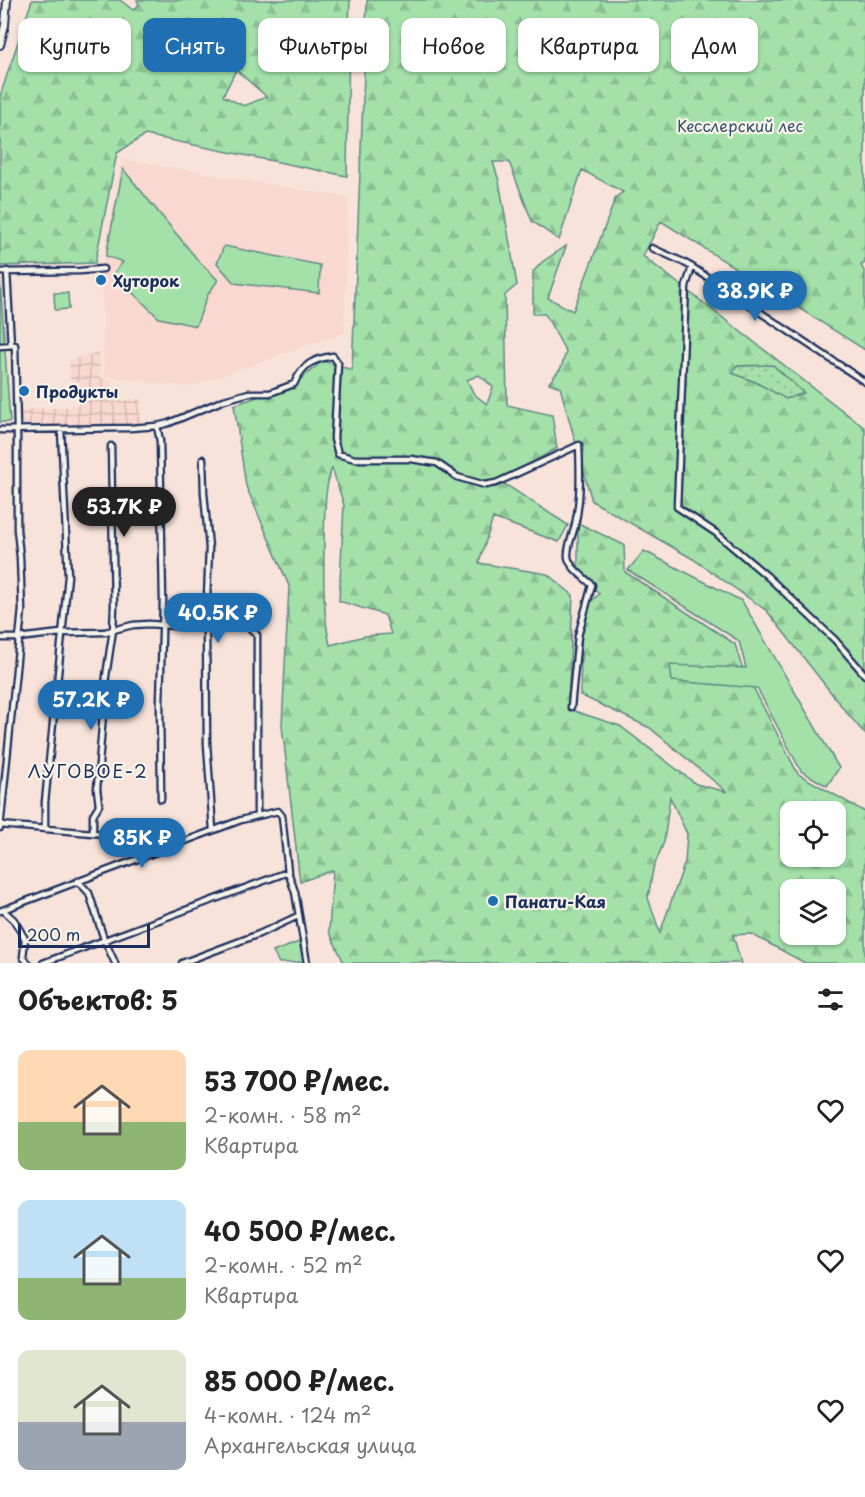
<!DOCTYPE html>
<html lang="ru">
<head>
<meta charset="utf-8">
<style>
	:root { --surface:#fff; --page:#f6f6f6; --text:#222; --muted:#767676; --accent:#1f6fb2 }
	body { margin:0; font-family:"Playpen Sans",sans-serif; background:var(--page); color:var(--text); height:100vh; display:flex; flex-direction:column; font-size:22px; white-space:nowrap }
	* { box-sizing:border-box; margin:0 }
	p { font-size:20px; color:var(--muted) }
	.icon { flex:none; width:33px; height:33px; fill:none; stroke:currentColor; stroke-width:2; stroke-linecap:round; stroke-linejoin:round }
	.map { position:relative; height:963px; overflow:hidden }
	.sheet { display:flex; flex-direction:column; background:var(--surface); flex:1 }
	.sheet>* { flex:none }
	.hud { position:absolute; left:18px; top:18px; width:830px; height:54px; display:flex; gap:12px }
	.fabs { position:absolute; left:780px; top:801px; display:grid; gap:12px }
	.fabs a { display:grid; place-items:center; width:66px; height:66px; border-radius:12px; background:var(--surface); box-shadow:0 2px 4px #0004; font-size:30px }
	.scale { position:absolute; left:18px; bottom:15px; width:132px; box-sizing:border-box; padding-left:6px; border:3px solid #1b2f5e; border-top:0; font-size:16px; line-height:21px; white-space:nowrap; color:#1b2f5e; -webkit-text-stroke:4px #f7f3e8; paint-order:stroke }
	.price { position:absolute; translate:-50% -51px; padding:0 14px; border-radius:21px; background:var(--accent); color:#fff; font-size:20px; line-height:39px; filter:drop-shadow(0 2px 3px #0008) }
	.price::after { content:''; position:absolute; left:50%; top:36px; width:18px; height:14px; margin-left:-9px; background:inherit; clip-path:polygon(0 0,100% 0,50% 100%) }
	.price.current { background:#222; color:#fff }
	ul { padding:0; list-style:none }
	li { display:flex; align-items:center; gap:18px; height:150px; padding:0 18px }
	li span { display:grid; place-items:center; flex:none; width:168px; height:120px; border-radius:12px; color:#555 }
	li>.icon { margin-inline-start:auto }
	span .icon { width:72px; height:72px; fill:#fffc; stroke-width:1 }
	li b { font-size:26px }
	h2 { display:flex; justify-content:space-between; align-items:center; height:72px; padding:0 18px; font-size:26px }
	.chip { padding:0 21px; border-radius:12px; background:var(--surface); box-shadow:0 2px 4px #0004; font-size:21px; line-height:54px }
	.chip.current { background:var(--accent); color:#fff }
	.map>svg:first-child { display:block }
	.built { fill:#f8d8d0 }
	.industrial { fill:url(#industrial-grid) }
	.grass { fill:url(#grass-dots); stroke:#5f8884; stroke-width:1.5 }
	.forest { fill:url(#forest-firs); stroke:#5f8884; stroke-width:1.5; fill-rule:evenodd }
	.green { fill:#a3e1a9; stroke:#5f8884; stroke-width:1.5 }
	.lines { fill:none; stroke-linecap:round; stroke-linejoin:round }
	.minor-casing { stroke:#1b2f5e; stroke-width:9 }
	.secondary-casing { stroke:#1b2f5e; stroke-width:10 }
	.minor { stroke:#f7f3e8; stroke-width:4.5 }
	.secondary { stroke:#f7f3e8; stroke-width:6 }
	.poi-dot { fill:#1f6fb2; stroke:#f7f3e8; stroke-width:2 }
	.labels { text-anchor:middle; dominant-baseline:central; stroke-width:4.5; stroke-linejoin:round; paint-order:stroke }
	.park-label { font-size:16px; fill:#36536d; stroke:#f7f3e8 }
	.poi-label { font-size:16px; font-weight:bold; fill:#1b2f5e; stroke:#f7f3e8; text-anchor:start }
	.neighbourhood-label { font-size:18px; letter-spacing:1.5px; fill:#1b2f5e; stroke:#f7f3e8 }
</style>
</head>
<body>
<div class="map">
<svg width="865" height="963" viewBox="0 0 865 963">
	<defs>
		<pattern id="industrial-grid" width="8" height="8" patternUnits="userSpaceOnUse" patternTransform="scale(1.5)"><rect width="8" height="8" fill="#f8d8d0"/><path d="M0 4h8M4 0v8" fill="none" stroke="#d4bab5"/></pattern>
		<pattern id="grass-dots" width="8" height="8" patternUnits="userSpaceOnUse" patternTransform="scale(1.5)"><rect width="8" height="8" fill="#a3e1a9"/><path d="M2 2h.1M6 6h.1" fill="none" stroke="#8cc194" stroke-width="1.8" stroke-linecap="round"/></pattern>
		<pattern id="forest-firs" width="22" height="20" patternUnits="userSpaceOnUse" patternTransform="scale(1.5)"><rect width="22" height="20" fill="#a3e1a9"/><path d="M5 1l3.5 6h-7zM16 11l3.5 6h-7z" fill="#8cc194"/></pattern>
	</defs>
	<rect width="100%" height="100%" fill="#f8e3da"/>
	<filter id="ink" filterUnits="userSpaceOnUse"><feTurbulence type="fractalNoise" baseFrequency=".0167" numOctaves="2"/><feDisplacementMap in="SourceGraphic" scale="12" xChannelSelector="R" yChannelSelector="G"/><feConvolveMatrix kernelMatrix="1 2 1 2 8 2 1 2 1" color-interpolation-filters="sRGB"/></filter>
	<g filter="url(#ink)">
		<!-- built -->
		<path class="built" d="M122 159 348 198 344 333 189 387 104 376 102 264Z"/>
		<!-- industrial -->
		<path class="industrial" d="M99 352 100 378 112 380V402L140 399 142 427 19 428V410L78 406 80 382 70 380 69 360Z"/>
		<!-- grass -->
		<path class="grass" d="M773 365 804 393 786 400 755 382 732 374 736 366Z"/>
		<!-- forest -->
		<path class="forest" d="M32 0H120L133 10 139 5 137 0H350L349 27 347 176 145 135 117 153 95 263 0 266V96ZM236 70 266 96V97L244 106 223 96Z
			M367 0H865V263L861 265 865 273V350L661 221 643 256 865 428V734L847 713 767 611 693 559 592 501 560 387 549 383 561 368 566 352 545 314H533V272L542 262 566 246 548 298 573 311 616 197 623 192 582 170 559 240 532 221 509 162H493L499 181 517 285 505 295 507 405 552 415 557 448 506 478 500 481 568 525 559 542 493 518 479 563 547 574 573 595 568 709 620 726 696 784 727 792 650 728 580 695 582 610 599 594 578 573V523L624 545 625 572 735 644 741 664 798 774 865 812V963H805L751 934 733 935 741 963H344L329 931 333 870 300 882 282 726 289 586 246 486 234 405 294 384 323 361 352 370ZM773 365 804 393 786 399 755 382 732 373 736 366ZM479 375 493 387 487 404 474 394 467 380ZM332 468 344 505 339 601 385 615 391 634 365 636 330 645C322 611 324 572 324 537 325 515 324 488 332 468ZM670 797 687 834 685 862 660 933 648 898 653 869 664 842ZM790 812H836V856H790ZM790 890H836V934H790Z"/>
		<!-- green -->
		<path class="green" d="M123 169 197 259 218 280 208 294 196 326 159 318 113 274 123 262 106 256Z
			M224 246 320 265 319 293 234 283 217 263Z
			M0 279 10 422H0Z
			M54 293H68L69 309 55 310Z
			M644 551 742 601 839 768 827 786 801 771 757 688 672 681 670 665 746 668 739 641 628 570Z
			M299 942 304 962 279 963 273 952Z"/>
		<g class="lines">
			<defs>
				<path id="minor" d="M652 248 681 261 692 267 865 382
					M692 267 686 286 677 507 716 533 767 576 835 640 865 675
					M7 271 11 345
					M0 272 80 271 103 269
					M0 346 15 345 17 429V529L20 557 22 610 0 828
					M157 426 160 441 163 601 160 702 161 799
					M0 430 130 428 157 426 169 423 224 400 249 393H270L294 384C303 364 313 359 333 356L338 363 334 439 338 454 355 459H411L437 463 457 477 485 485 496 483 579 445C580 471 581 499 575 525 573 535 567 546 568 557 570 568 584 577 592 585L578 636 571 707
					M203 459 204 493 209 548 206 623 207 744 213 830
					M243 621 257 635V816
					M0 638H18L61 633 105 632 133 625 149 624 176 626 254 620
					M0 825 104 834
					M45 829V802L68 576 61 429
					M93 833V815L99 805 97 789 106 676 113 630 114 606 111 446
					M78 881 89 893 104 939 115 963
					M3 910 14 920 25 939 23 957 28 963
					M0 911 241 820 278 811 282 816 288 872 295 892 307 963
					M43 963 288 872
					M182 963 259 934 298 916"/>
				<path id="secondary" d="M0 45 5 25 7 0"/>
			</defs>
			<!-- minor casing -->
			<use href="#minor" class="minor-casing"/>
			<!-- secondary casing -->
			<use href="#secondary" class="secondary-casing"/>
			<!-- minor -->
			<use href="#minor" class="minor"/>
			<!-- secondary -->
			<use href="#secondary" class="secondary"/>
		</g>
	</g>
	<!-- markers -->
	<g class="poi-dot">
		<circle cx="101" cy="280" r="6"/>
		<circle cx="24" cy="391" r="6"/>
		<circle cx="493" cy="901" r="6"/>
	</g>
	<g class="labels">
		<!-- park labels -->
		<g class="park-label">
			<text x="740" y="125">Кесслерский лес</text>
		</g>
		<!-- poi labels -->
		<g class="poi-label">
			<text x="113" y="280">Хуторок</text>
			<text x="36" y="391">Продукты</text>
			<text x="505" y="901">Панати-Кая</text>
		</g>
		<!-- neighbourhood labels -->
		<g class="neighbourhood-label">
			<text x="88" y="770">ЛУГОВОЕ-2</text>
		</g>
	</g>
</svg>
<div class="fabs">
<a><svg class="icon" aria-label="locate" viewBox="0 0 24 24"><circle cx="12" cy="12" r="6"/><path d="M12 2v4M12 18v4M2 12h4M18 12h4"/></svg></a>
<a><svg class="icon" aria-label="layers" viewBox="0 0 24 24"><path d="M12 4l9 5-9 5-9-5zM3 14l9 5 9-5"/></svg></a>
</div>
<div class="scale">200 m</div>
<b class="price" style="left:755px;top:322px">38.9K ₽</b>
<b class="price current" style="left:124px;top:538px">53.7K ₽</b>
<b class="price" style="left:218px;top:644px">40.5K ₽</b>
<b class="price" style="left:91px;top:731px">57.2K ₽</b>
<b class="price" style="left:142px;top:869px">85K ₽</b>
<div class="hud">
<a class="chip">Купить</a>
<a class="chip current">Снять</a>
<a class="chip">Фильтры</a>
<a class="chip">Новое</a>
<a class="chip">Квартира</a>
<a class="chip">Дом</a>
</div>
</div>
<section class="sheet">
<h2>Объектов: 5<svg class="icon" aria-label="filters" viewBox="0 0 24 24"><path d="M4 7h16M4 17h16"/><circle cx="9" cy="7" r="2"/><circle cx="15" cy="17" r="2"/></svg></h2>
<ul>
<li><span style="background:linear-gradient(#ffd9b3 60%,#8fb573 0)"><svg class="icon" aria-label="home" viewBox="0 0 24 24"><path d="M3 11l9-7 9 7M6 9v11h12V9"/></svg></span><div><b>53 700 ₽/мес.</b><p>2-комн. · 58 m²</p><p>Квартира</p></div><svg class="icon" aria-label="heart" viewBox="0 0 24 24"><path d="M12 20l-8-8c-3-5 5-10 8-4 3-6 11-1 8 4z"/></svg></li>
<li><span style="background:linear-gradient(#bfe0f5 65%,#8fb573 0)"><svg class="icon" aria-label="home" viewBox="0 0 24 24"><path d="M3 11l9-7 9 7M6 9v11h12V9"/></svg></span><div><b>40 500 ₽/мес.</b><p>2-комн. · 52 m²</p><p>Квартира</p></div><svg class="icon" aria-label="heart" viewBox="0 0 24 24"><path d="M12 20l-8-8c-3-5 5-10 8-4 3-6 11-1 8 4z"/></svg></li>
<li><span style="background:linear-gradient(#dfe7d0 60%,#9aa5b1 0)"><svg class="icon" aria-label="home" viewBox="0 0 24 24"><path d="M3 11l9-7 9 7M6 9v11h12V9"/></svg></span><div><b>85 000 ₽/мес.</b><p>4-комн. · 124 m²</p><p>Архангельская улица</p></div><svg class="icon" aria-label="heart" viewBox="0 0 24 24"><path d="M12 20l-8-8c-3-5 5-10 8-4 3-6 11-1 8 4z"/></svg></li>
</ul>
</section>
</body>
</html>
